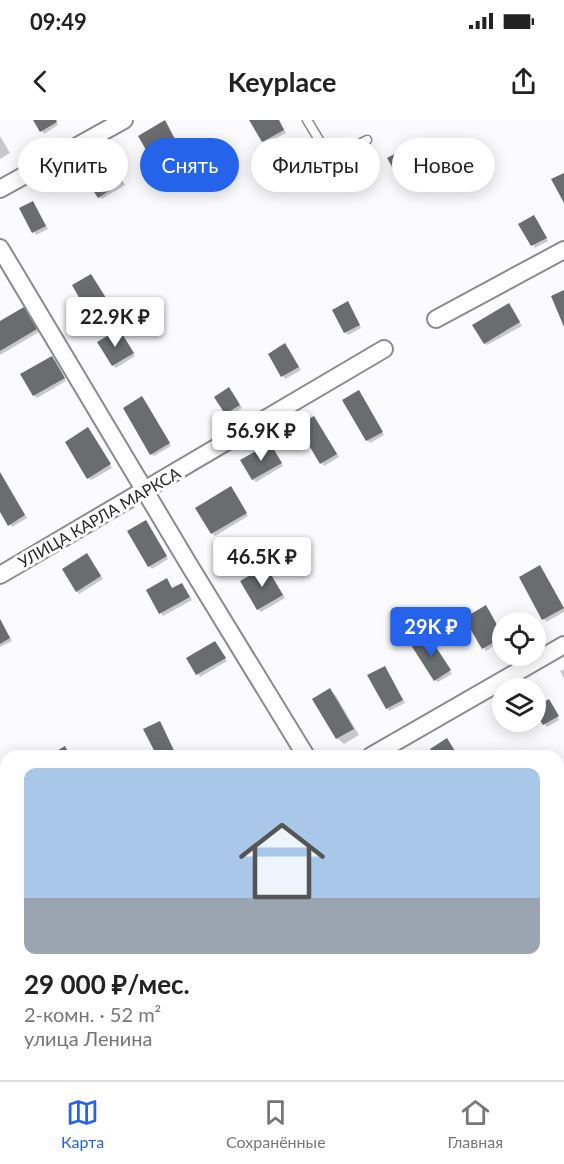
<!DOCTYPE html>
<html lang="ru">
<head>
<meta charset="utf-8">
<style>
	:root { --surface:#fff; --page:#f2f2f2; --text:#222; --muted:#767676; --line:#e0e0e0; --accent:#2563eb }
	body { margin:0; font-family:Lato,sans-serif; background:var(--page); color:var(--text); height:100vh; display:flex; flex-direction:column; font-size:22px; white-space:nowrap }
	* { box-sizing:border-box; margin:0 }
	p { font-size:20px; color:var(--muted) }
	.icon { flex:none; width:33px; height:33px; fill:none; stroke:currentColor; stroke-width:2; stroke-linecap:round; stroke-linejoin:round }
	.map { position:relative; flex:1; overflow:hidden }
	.sheet { position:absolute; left:0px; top:630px; width:564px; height:330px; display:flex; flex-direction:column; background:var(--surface); border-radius:18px 18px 0 0; box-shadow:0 3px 15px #0003 }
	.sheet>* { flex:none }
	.hud { position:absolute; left:18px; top:18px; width:528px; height:54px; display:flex; gap:12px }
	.tools { position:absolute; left:492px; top:492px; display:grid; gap:12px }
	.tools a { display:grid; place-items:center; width:54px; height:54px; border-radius:50%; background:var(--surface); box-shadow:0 3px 15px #0003; font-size:30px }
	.price { position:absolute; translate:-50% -51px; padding:0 14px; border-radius:6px; background:#fff; color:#222; font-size:20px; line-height:39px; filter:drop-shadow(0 2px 3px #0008) }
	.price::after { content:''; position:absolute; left:50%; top:36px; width:18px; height:14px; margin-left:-9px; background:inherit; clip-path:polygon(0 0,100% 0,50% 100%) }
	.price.selected { background:var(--accent); color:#fff }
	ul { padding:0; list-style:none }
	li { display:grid; align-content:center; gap:12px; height:318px; padding:0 24px }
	li span { display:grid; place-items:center; height:186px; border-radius:12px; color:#555 }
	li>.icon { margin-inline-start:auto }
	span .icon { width:108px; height:108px; fill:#fffc; stroke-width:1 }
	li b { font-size:26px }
	.pill { padding:0 21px; border-radius:27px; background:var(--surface); box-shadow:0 3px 15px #0003; font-size:21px; line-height:54px }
	.pill.selected { background:var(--accent); color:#fff }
	.status { display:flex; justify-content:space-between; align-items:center; height:42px; padding:0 30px; background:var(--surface); direction:ltr }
	.status svg { height:16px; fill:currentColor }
	header { display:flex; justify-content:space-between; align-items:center; height:78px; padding:0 24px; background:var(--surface); font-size:27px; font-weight:700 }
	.tab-bar { display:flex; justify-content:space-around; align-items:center; height:84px; border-top:2px solid var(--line); background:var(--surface); font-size:16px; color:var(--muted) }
	.tab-bar a { display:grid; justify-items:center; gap:3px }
	.tab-bar .selected { color:var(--accent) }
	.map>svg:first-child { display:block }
	.built { fill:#eceef9 }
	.shadow { fill:#0003 }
	.building { fill:#6b6c6e }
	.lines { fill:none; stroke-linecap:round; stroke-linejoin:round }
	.lane-casing { stroke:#8a8b8d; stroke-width:11 }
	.street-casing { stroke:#8a8b8d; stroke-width:20 }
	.lane { stroke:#fff; stroke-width:8 }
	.street { stroke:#fff; stroke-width:16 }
	.labels { text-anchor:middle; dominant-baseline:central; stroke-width:6; stroke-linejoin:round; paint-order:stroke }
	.street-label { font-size:16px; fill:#262627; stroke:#fff }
</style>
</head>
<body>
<div class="status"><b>09:49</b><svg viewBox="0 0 49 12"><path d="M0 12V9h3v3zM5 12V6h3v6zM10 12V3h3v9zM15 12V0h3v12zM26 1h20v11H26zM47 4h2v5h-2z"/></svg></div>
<header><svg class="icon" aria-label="back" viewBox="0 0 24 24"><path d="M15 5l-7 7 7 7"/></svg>Keyplace<svg class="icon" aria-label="share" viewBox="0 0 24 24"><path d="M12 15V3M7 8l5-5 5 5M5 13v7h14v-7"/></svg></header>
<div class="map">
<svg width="564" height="960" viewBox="0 0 564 960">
	<rect width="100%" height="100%" fill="#fbfbfe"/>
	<!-- built -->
	<path class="built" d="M41 954H282L285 960H31Z"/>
	<!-- shadow -->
	<path class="shadow" d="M34 0H55L58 5 44 14Z
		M251 0H279L286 13 265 24Z
		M167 5 181 30 156 43 154 41Z
		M0 16 10 33 0 39Z
		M419 26 429 44 402 59 389 39Z
		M107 37 125 65 102 79 99 77Z
		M33 83 48 109 36 115 21 89Z
		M537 100 548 121 535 128 520 104Z
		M91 155 108 181 90 192 74 166Z
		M350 186 361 208 348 215 345 212Z
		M512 188 522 206 487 225 485 223Z
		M26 191 39 212 0 235V202Z
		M121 213 135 236 116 248 113 245Z
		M288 228 301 250 285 259 270 234Z
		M55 240 66 261 37 278 34 275Z
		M232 272 242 288 229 296 216 277Z
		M361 275 384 315 370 323 367 320Z
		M145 281 171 326 154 336 151 334Z
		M314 297 339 337 324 346 299 306Z
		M90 312 112 348 91 360 88 358Z
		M270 325 283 346 256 362 253 359Z
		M0 357 4 359 27 398 12 407 0 389Z
		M233 371 248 396 215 416 212 413Z
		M148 405 168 439 152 449 149 446Z
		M89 438 103 459 79 474 77 471Z
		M266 448 285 478 261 492 258 489Z
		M542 450 564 489V492L546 502 521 458Z
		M167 460 173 470 182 465 192 480 163 496 161 493Z
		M489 490 502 514V521L486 531 466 499Z
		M0 499 12 521 0 527Z
		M428 516 452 554 438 562 435 560Z
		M215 523 227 541 200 557 188 539Z
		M385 547 405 583 389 591 387 588Z
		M564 549V559L560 551Z
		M330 570 336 576 359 615 344 624 337 618 314 579Z
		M536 572 542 584 549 581 559 600 547 607 539 596 536 598Z
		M515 602H530L519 607Z
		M162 605 176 634 172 636H158Z
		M282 630 286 636H271Z
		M0 788 6 796 0 800Z
		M0 926 6 937V942L0 945Z
		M169 954H203L206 960H173Z
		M458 954H477L467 960H462Z"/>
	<!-- building -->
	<path class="building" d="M33 0H56L57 2 40 12Z
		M165 0 179 27 153 42 138 16Z
		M249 0H279L284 10 262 22Z
		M417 22 427 41 398 57 387 38Z
		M107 36 123 62 98 78 81 52Z
		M564 53V83L551 59Z
		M33 81 46 106 32 113 19 88Z
		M534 95 547 118 531 126 518 104Z
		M91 154 106 178 86 190 72 165Z
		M564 170V207L551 176Z
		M348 181 360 205 344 213 332 190Z
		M509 183 520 202 484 224 472 205Z
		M24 187 37 209 0 231V201Z
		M119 209 134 233 112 246 97 222Z
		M285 223 299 247 281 257 268 234Z
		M52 236 65 258 33 276 20 254Z
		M229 267 240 285 225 294 214 277Z
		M359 270 383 312 366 321 342 280Z
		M142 276 170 323 150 335 123 288Z
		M314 296 337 334 320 344 297 305Z
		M88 307 111 344 87 359 65 322Z
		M270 323 282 343 252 360 240 340Z
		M0 352 25 395 8 406 0 392Z
		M231 366 247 393 211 414 195 388Z
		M146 400 167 436 148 447 127 411Z
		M87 433 101 456 76 472 62 449Z
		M540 445 564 488 542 500 519 457Z
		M266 446 283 475 257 490 240 461Z
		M167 458 172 468 182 463 190 477 159 494 146 470Z
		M486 485 502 514V518L482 529 464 498Z
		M0 499 10 518 0 524Z
		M428 515 451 550 434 561 411 525Z
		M215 521 226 538 196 555 186 538Z
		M385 546 403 580 386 589 367 555Z
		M330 568 354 609 336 619 312 579Z
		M536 572 542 583 549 579 559 596 543 605 536 594Z
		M160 601 174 631 164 636H157L143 609Z
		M447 618 458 636H435L430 629Z
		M65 626 70 636H48Z
		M128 954H142L146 960H118Z"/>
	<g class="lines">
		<defs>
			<path id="lane" d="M307 0 330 38 367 20"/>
			<path id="street" d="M0 69 124 0
				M0 128 188 443 306 636
				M436 199 564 130
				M0 455 384 229
				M371 636 564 525
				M0 852 6 849
				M558 931 564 927
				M494 954 498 960
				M512 960 522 954"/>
		</defs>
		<!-- lane casing -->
		<use href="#lane" class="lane-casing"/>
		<!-- street casing -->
		<use href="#street" class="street-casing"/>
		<!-- lane -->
		<use href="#lane" class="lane"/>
		<!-- street -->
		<use href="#street" class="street"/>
	</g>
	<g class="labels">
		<!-- street labels -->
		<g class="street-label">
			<text transform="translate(99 397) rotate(-30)">УЛИЦА КАРЛА МАРКСА</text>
		</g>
	</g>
</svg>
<div class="tools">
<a><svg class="icon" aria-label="locate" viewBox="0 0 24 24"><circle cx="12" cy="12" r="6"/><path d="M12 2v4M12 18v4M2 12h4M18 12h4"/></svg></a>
<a><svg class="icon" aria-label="layers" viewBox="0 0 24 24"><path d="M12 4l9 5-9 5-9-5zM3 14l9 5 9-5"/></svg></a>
</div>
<b class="price" style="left:115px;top:228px">22.9K ₽</b>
<b class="price" style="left:261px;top:342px">56.9K ₽</b>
<b class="price" style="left:262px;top:468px">46.5K ₽</b>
<b class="price selected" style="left:431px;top:538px">29K ₽</b>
<div class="hud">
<a class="pill">Купить</a>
<a class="pill selected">Снять</a>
<a class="pill">Фильтры</a>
<a class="pill">Новое</a>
</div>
<section class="sheet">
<ul>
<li><span style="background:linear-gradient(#a9c7e8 70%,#9aa5b1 0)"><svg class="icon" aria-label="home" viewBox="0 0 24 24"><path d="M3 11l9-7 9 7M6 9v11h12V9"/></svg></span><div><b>29 000 ₽/мес.</b><p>2-комн. · 52 m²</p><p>улица Ленина</p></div></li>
</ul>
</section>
</div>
<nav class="tab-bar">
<a class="selected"><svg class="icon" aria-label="map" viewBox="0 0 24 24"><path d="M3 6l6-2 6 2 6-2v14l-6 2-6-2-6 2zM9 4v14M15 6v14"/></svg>Карта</a>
<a><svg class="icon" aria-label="saved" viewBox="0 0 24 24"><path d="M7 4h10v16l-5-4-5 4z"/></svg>Сохранённые</a>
<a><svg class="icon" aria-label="home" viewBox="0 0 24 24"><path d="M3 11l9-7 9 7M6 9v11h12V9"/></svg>Главная</a>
</nav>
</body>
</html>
